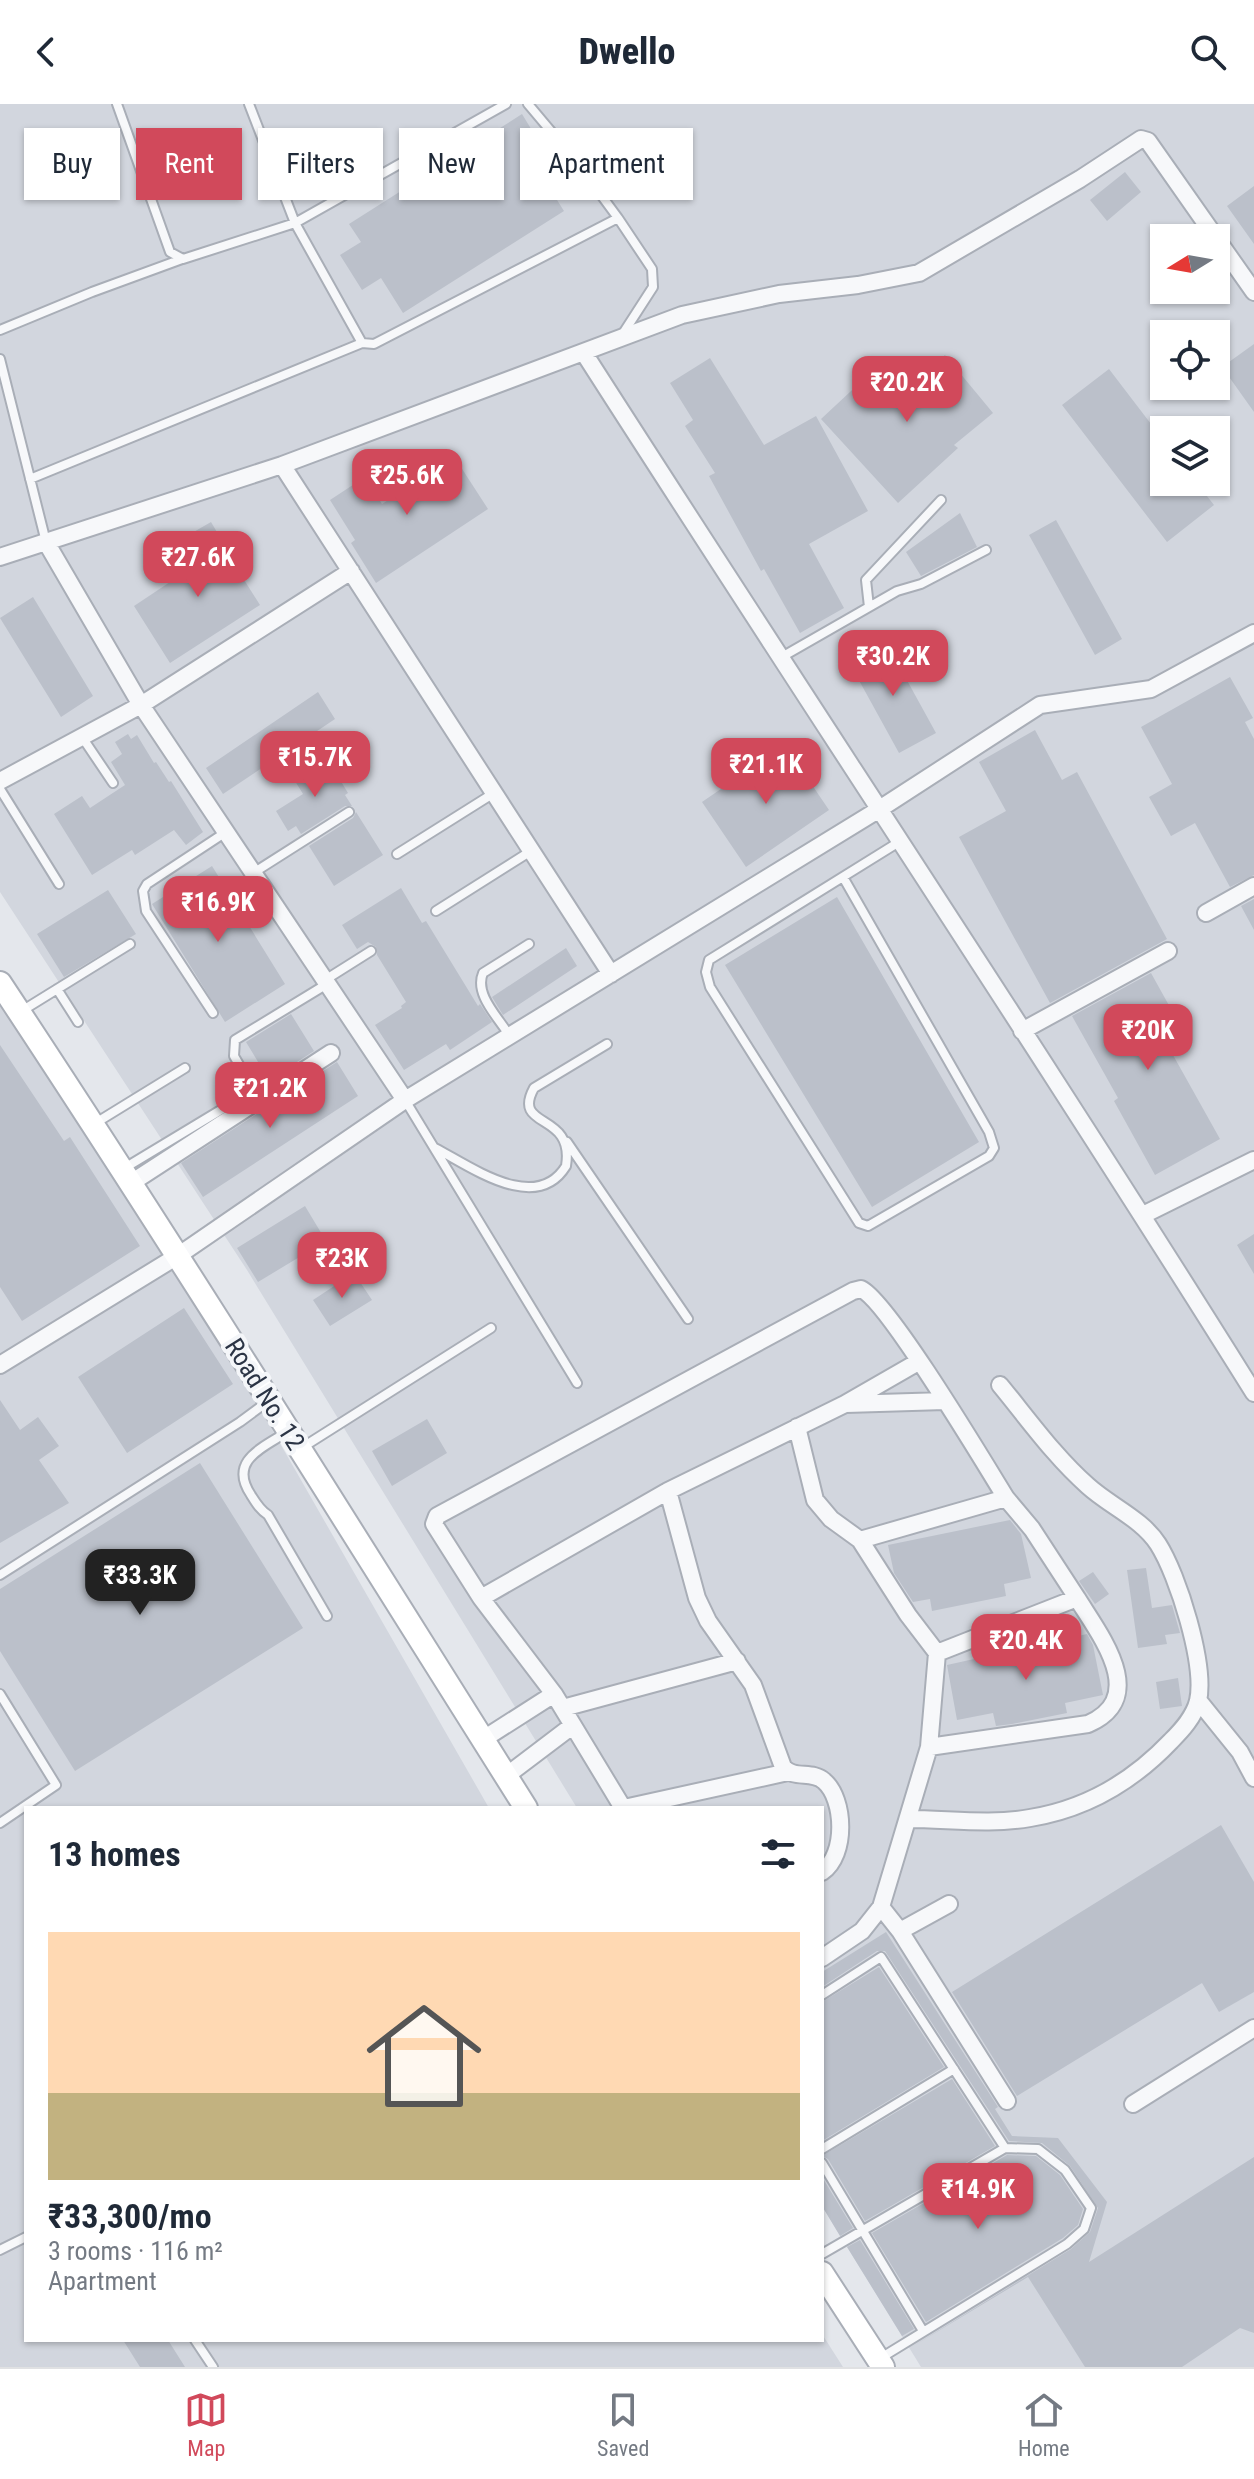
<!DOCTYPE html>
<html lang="en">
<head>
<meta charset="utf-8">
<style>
	:root { --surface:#fff; --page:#f6f6f7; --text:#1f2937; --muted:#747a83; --line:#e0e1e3; --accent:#d1495b }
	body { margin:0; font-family:"Roboto Condensed",sans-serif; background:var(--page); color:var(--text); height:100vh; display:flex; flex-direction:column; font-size:30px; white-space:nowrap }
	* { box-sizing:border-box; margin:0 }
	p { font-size:26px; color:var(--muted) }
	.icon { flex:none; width:44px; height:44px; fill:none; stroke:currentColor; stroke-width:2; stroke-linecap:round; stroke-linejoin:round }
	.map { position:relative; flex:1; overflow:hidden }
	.drawer { position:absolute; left:24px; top:1702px; width:800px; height:536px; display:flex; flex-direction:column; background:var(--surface); border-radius:0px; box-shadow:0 2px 6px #0004 }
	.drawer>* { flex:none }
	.top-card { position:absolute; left:24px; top:24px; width:800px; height:72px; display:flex; gap:16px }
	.needle { width:52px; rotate:259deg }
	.buttons { position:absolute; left:1150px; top:120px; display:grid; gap:16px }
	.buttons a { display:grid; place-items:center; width:80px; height:80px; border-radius:0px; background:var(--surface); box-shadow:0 2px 6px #0004; font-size:40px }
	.price { position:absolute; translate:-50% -68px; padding:0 18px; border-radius:16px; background:var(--accent); color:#fff; font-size:26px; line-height:52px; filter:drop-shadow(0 2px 4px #0008) }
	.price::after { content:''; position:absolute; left:50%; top:48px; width:24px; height:18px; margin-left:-12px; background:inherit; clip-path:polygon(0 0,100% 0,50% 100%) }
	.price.current { background:#222; color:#fff }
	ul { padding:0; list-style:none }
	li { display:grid; align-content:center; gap:16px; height:424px; padding:0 24px }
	li span { display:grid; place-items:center; height:248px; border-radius:0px; color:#555 }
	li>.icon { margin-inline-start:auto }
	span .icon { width:144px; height:144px; fill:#fffc; stroke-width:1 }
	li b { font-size:34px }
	h2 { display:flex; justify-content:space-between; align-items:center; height:96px; padding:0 24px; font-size:34px }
	.pill { padding:0 28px; border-radius:0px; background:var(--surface); box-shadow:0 2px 6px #0004; font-size:28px; line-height:72px }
	.pill.current { background:var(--accent); color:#fff }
	header { display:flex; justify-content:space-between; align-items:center; height:104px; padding:0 24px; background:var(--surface); font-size:36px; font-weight:800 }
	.menu { display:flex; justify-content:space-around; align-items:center; height:112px; border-top:2px solid var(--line); background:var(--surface); font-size:22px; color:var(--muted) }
	.menu a { display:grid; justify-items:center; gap:4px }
	.menu .current { color:var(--accent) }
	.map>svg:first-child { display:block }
	.built { fill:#d2d6de; fill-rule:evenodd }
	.building { fill:#bbc0ca }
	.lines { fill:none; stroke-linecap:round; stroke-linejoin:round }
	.lane-casing { stroke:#a9aeb7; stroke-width:12 }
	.street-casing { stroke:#a9aeb7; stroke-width:20 }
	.secondary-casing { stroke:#a9aeb7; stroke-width:26 }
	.lane { stroke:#f7f8fa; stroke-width:8 }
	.street { stroke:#f7f8fa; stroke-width:16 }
	.secondary { stroke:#fff; stroke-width:22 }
	.labels { text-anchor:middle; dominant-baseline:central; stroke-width:8; stroke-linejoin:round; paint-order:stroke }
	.street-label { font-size:26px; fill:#2b3445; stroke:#f4f6f9 }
</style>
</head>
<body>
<header><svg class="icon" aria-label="back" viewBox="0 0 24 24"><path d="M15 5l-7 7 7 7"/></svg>Dwello<svg class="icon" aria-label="search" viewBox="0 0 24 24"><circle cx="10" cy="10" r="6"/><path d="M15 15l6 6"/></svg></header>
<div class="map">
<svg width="1254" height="2263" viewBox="0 0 1254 2263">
	<rect width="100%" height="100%" fill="#e4e7ec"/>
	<!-- built -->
	<path class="built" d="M0 0H1254V2263H921L822 2102V1704H577L247 1166 0 788ZM1164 134H1216V186H1164ZM1164 230H1216V282H1164ZM1164 326H1216V378H1164Z
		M0 892 176 1158 489 1704H26V2236H822V2230L843 2263H0Z"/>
	<!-- building -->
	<path class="building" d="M522 10 558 69 545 77 564 107 403 209 381 174 362 186 340 151 361 138 349 120Z
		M1125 68 1141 88 1107 117 1090 96Z
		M1254 82V140L1227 102Z
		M1254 240V308L1222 263Z
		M945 251 993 309 954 341 958 344 898 399 821 315 880 260 903 285Z
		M710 254 764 341 816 312 868 407 809 440 844 504 800 529 764 465 761 467 709 372 715 369 685 322 693 316 670 279Z
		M1109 265 1164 337V378H1196L1214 401 1167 438 1062 301Z
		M455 354 488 405 376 479 351 439 355 436 330 396 365 373 382 400Z
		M960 409 977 443 921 472 906 448Z
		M1056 416 1122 535 1095 551 1029 431Z
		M211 418 224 440 222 441 260 501 170 559 134 502 200 458 185 433Z
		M33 493 93 592 61 613 0 514Z
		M887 540 936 629 899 649 850 560Z
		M1230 573 1253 614 1245 618 1254 635V771L1230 783 1195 719 1171 732 1149 693 1172 680 1141 623Z
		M318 588 335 615 223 690 206 664Z
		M1035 626 1062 676 1077 668 1167 835 1050 899 959 733 1006 707 979 658Z
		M128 630 131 635 137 631 154 659 156 658 169 678 171 677 203 728 186 741 174 726 135 751 132 746 92 771 54 710 82 692 90 704 125 681 111 658 122 650 115 638Z
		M785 641 829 706 746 763 702 698Z
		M328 656 348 689 345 691 352 702H345L301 730 296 722 288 727 276 707 303 690 295 677Z
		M356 708 383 751 334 782 309 742 353 714Z
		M212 762 285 880 225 918 152 800Z
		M401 784 422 819 426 817 478 902 480 900 492 918 450 946 446 940 404 966 375 921 402 904 401 902 406 898 377 851 376 843 368 838 357 845 342 821Z
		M108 786 136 830 64 873 37 830Z
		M837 793 979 1038 872 1103 725 861Z
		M1254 795V826L1241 802Z
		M566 844 577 862 503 911 492 893Z
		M1151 869 1191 941 1173 951 1220 1035 1155 1071 1114 997 1118 994 1072 912Z
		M291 910 314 947 269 976 246 938Z
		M0 941 64 1037 70 1033 140 1142 22 1217 0 1183Z
		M337 958 358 992 203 1093 181 1059Z
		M305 1102 326 1137 258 1178 237 1144Z
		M1254 1130V1170L1237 1141Z
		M354 1169 372 1196 330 1222 313 1196Z
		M184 1204 233 1280 127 1349 78 1273Z
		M0 1296 20 1326 38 1313 59 1342 39 1356 69 1399 0 1439Z
		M427 1315 447 1349 392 1382 372 1347Z
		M200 1359 303 1524 75 1667 0 1547V1485Z
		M1010 1416 1021 1430 1031 1474 1004 1480 1006 1492 932 1507 930 1495 913 1498 894 1469 888 1441Z
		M1146 1464 1152 1504 1172 1501 1180 1529 1165 1531 1167 1540 1138 1544 1127 1466Z
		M1093 1468 1109 1490 1095 1500 1079 1477Z
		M1087 1530 1093 1541 1103 1591 1065 1599 1067 1609 1012 1620 996 1622 993 1609 957 1616 947 1561Z
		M1178 1574 1182 1602 1160 1605 1156 1578Z
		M1221 1721 1254 1778V1888L1219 1908 1202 1879 1017 1992 952 1888Z
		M886 1828 998 2003 995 2005 1012 2032 1058 2034 1107 2098 1089 2158 1254 2053V2229L1240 2224 1182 2263H1085L1028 2173 910 2244 1071 2145 1090 2128 1098 2104 1070 2062 1042 2039 1009 2037 885 1847H877L822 1883V1868Z
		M879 1863 944 1963 822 2037V1898Z
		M952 1975 995 2042 865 2117 828 2055 822 2052Z
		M1007 2051 1036 2052 1060 2071 1083 2105 1078 2121 1063 2134 926 2218 872 2129Z
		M822 2073 853 2124 840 2132 822 2102Z
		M860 2136 914 2225 902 2232 847 2143Z
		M123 2236H168L185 2263H140Z"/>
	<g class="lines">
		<defs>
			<path id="lane" d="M117 0 170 148 183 155 295 119 506 0
				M249 0 295 119 362 239 374 240 618 114
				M528 0 576 57 618 114 652 165 653 183 622 231
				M0 226 92 188 182 155
				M0 255 46 438
				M30 375 362 239
				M869 503 866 476 941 396
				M780 554 897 487 921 480 986 446
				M82 633 113 679
				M0 685 59 780
				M397 750 494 689
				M253 769 349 708
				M843 773 989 1028 994 1044 989 1052 868 1122 859 1119 710 883 706 868 709 856 899 738
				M436 807 531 747
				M325 876 371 847
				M57 885 78 918
				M20 908 130 840
				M213 909 146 807 143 787 147 780 226 728
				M509 931C498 913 474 890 483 869L529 840
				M248 976 234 952 235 936 327 880
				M405 996 577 1279
				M94 1020 185 964
				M567 1038 688 1215
				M435 1044C470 1062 536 1111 566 1062 575 1007 511 1026 534 984L607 940
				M123 1065 239 995
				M287 1328C262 1344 228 1357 251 1391 256 1399 260 1406 268 1411L327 1512
				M303 1343 491 1224
				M0 1471 240 1318 267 1298
				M0 1590 56 1681 0 1719
				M822 1891 881 1853 1005 2044 822 2150
				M822 2045 954 1965
				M822 2059 923 2227
				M0 2146 26 2133
				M195 2236 213 2263
				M879 2255 1067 2140 1084 2125 1091 2104 1065 2066 1038 2045 1005 2044"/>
			<path id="street" d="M584 249C806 596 1035 939 1254 1289
				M282 361 611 870
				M46 438 141 601 405 996
				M0 453 282 361 682 211 779 190 858 181 919 169 1080 75 1141 35 1148 37 1254 188
				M0 677 141 601 351 467
				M1206 809 1254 782
				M1022 927 1168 847
				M131 1079 331 949
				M1143 1111 1254 1056
				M918 1258 845 1300 668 1387 481 1494 434 1420 437 1412 853 1187 861 1185C887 1196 985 1360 1006 1394
				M0 1261 179 1151 405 996 878 706 1040 601 1151 585 1254 529
				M846 1300 945 1297
				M797 1323 815 1396 831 1415 860 1436
				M668 1387 697 1494 708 1517 753 1581 783 1663C794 1676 812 1666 824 1677 845 1695 847 1751 822 1768
				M481 1494 554 1590 623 1704
				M1198 1596 1240 1648 1254 1674
				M563 1604 737 1557
				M482 1636 554 1590
				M929 1643 1088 1620C1150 1593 1099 1530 1077 1494L937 1549
				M506 1672 572 1622
				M624 1704 788 1668
				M908 1715C949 1715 990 1721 1030 1714 1086 1705 1132 1678 1171 1637 1182 1626 1194 1613 1198 1597 1206 1561 1178 1471 1158 1440 1142 1415 1110 1402 1088 1382 1055 1353 1028 1315 1000 1281
				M881 1803 900 1827 1007 1997
				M900 1827 949 1800
				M822 1854 862 1827 881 1803 929 1643 937 1549 908 1511 860 1436 1006 1394 1032 1425 1077 1494
				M1133 2000 1254 1924"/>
			<path id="secondary" d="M0 879C180 1151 352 1428 526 1704
				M822 2169 883 2263"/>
		</defs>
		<!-- lane casing -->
		<use href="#lane" class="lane-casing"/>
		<!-- street casing -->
		<use href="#street" class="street-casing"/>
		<!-- secondary casing -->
		<use href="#secondary" class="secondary-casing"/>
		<!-- lane -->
		<use href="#lane" class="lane"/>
		<!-- street -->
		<use href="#street" class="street"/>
		<!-- secondary -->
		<use href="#secondary" class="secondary"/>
	</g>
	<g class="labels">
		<!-- street labels -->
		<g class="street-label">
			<text transform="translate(265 1290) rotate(58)">Road No. 12</text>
		</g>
	</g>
</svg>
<div class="buttons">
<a><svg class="needle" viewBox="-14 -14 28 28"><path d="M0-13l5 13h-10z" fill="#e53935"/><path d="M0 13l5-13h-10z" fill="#747a83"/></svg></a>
<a><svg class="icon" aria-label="locate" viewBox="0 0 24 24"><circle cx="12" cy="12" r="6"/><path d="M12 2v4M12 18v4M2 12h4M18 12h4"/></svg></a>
<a><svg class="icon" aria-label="layers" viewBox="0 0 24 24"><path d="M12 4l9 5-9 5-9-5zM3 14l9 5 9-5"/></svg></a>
</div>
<b class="price" style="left:907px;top:320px">₹20.2K</b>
<b class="price" style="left:407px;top:413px">₹25.6K</b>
<b class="price" style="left:198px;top:495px">₹27.6K</b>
<b class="price" style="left:893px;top:594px">₹30.2K</b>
<b class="price" style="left:315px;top:695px">₹15.7K</b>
<b class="price" style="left:766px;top:702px">₹21.1K</b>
<b class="price" style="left:218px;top:840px">₹16.9K</b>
<b class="price" style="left:1148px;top:968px">₹20K</b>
<b class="price" style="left:270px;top:1026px">₹21.2K</b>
<b class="price" style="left:342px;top:1196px">₹23K</b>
<b class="price current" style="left:140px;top:1513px">₹33.3K</b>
<b class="price" style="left:1026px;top:1578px">₹20.4K</b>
<b class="price" style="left:978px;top:2127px">₹14.9K</b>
<div class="top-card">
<a class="pill">Buy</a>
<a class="pill current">Rent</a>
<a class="pill">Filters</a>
<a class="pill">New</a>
<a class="pill">Apartment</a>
</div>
<section class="drawer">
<h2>13 homes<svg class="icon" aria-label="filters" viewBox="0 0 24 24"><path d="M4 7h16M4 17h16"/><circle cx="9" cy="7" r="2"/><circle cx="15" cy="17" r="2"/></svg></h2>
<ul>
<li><span style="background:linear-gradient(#ffd9b3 65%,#c2b280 0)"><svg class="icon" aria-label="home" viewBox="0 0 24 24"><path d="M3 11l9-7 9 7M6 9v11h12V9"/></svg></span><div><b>₹33,300/mo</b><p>3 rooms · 116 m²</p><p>Apartment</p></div></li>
</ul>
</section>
</div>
<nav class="menu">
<a class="current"><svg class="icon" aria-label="map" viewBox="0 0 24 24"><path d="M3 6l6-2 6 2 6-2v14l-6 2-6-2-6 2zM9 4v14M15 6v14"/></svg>Map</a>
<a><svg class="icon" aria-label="saved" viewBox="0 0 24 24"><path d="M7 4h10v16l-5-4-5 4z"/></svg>Saved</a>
<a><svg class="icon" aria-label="home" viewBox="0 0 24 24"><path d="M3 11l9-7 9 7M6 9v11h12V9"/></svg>Home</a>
</nav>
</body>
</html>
